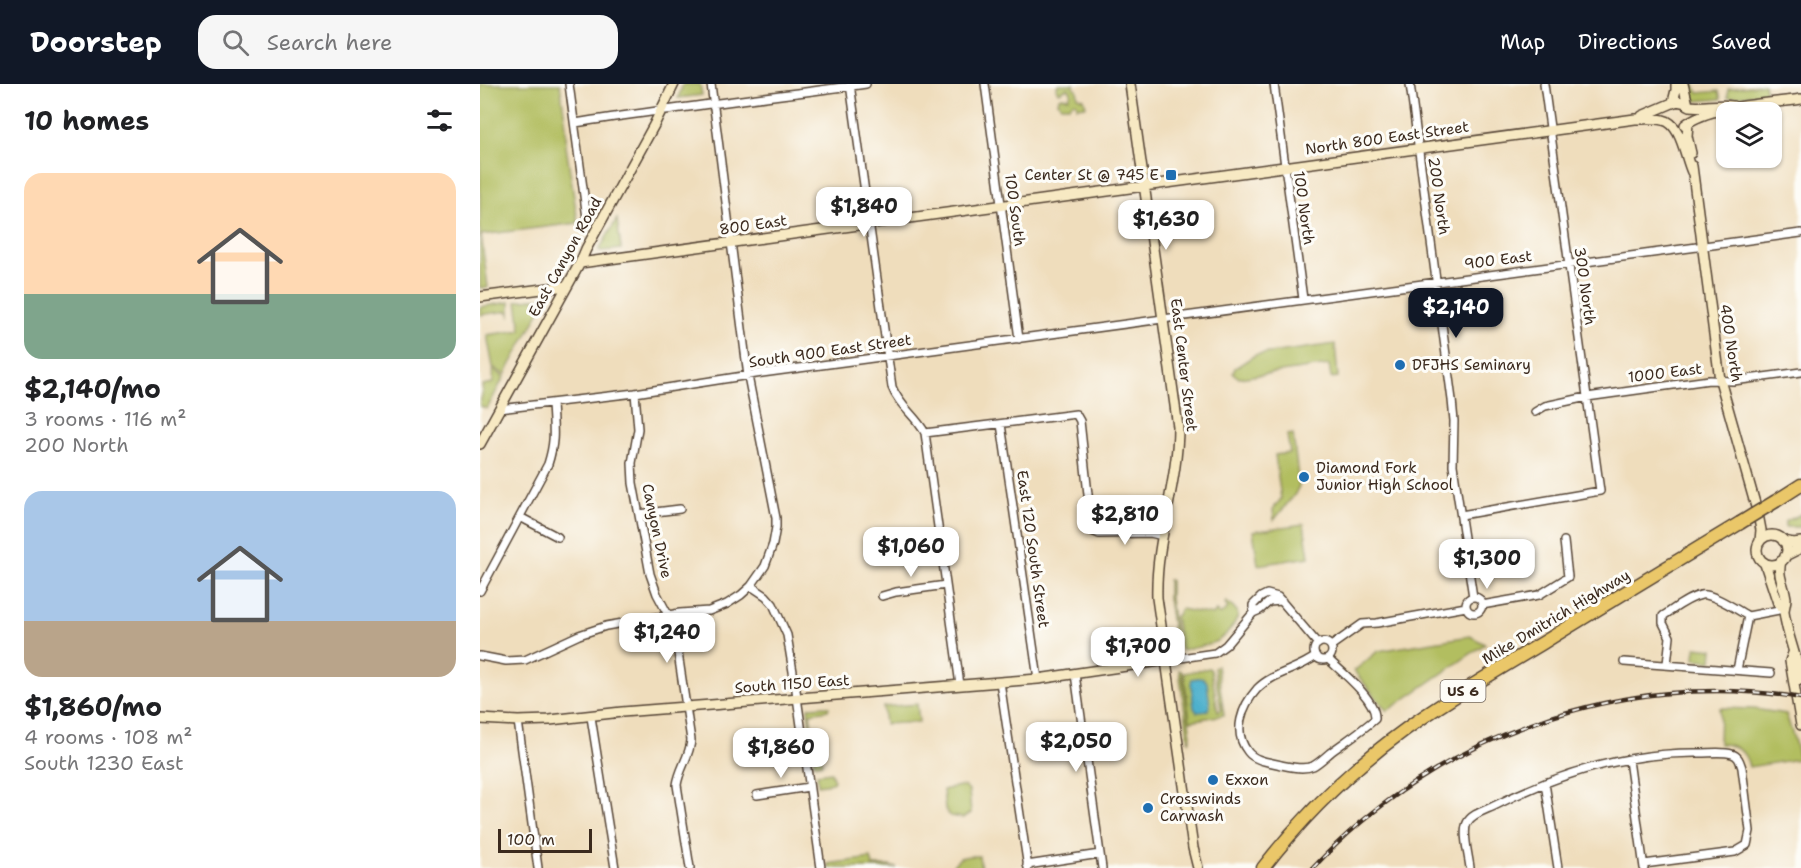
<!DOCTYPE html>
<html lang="en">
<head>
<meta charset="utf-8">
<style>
	:root { --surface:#fff; --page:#f6f6f6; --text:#202124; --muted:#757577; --accent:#111827 }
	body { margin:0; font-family:"Shantell Sans",sans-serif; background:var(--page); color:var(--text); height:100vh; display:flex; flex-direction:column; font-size:22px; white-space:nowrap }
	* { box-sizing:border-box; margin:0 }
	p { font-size:20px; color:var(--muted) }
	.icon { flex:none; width:33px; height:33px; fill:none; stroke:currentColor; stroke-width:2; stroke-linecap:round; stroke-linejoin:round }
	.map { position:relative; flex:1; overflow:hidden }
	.side { display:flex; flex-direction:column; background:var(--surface); width:480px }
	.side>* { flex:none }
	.fabs { position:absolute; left:1236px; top:18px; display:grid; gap:12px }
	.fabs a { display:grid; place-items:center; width:66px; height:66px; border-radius:12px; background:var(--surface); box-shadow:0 2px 4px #0004; font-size:30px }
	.scale { position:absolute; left:18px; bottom:15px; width:94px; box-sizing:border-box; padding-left:6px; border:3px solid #3b2a1e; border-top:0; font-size:16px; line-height:21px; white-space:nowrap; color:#3b2a1e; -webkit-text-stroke:4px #fdfcf7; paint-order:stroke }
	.price { position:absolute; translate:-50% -51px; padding:0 14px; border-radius:12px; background:#fff; color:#222; font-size:20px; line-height:39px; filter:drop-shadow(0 2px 3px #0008) }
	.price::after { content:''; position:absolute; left:50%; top:36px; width:18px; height:14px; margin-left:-9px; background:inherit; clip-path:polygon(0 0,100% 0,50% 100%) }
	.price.current { background:var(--accent); color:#fff }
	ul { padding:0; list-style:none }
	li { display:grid; align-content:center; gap:12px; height:318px; padding:0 24px }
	li span { display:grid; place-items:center; height:186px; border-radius:18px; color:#555 }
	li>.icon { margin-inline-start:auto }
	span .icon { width:108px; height:108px; fill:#fffc; stroke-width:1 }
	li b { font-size:26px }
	h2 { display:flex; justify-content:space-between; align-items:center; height:72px; padding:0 24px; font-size:26px }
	header { display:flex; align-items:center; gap:36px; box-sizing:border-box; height:84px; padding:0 30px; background:var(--accent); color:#fff }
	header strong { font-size:28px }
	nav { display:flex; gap:33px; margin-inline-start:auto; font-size:21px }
	.search { width:420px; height:54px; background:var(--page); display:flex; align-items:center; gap:15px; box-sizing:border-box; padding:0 21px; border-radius:18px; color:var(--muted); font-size:22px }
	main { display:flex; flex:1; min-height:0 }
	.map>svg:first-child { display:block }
	.green { fill:#b2be60; stroke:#76743f; stroke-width:1.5 }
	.water { fill:#4db0cc; stroke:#446d75; stroke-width:1.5 }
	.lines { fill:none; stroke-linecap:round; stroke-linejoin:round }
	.street-casing { stroke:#564536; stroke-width:10 }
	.secondary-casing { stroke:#564536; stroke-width:12 }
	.highway-casing { stroke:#564536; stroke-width:15 }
	.street { stroke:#fff; stroke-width:7 }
	.secondary { stroke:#f7e9c3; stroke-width:9 }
	.highway { stroke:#eac769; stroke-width:12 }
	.rail-casing { stroke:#3b2a1e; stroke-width:4.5 }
	.rail { stroke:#fdfcf7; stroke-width:2; stroke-dasharray:7; stroke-linecap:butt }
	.highway-bridge-casing { stroke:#564536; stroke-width:15; stroke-linecap:butt }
	.highway-bridge { stroke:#eac769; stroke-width:12 }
	.poi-dot { fill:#1f6fb2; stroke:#fdfcf7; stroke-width:2 }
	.labels { text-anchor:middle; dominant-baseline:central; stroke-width:6; stroke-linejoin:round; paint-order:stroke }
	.shield { fill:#fdfcf7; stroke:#75695f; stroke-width:1.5 }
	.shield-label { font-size:14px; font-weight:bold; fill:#3b2a1e }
	.street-label { font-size:15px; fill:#3b2a1e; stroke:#fdfcf7 }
	.poi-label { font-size:15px; fill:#3b2a1e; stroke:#fdfcf7; text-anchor:start }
</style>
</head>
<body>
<header>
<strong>Doorstep</strong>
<div class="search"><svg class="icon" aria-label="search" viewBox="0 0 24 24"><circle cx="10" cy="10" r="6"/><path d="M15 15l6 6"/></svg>Search here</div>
<nav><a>Map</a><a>Directions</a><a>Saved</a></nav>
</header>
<main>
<section class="side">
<h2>10 homes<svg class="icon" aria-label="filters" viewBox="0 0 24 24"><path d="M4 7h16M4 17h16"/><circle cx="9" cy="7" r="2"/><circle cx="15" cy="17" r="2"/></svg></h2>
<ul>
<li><span style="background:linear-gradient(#ffd9b3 65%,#7fa58c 0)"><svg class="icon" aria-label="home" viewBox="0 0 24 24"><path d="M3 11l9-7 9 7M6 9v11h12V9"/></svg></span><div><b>$2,140/mo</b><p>3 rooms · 116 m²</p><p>200 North</p></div></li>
<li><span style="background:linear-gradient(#a9c7e8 70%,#b9a48a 0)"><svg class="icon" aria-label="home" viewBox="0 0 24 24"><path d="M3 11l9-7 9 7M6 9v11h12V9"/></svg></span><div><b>$1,860/mo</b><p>4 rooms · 108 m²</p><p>South 1230 East</p></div></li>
</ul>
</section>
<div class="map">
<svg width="1321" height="784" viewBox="0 0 1321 784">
	<rect width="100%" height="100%" fill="#fdfcf7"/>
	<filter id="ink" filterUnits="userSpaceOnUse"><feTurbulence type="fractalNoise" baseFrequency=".0167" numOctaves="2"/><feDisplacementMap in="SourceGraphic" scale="12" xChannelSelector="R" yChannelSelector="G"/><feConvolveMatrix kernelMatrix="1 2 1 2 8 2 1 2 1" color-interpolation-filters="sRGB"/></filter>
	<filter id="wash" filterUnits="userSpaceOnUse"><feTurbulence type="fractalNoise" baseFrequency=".008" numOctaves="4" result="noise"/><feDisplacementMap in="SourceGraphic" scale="24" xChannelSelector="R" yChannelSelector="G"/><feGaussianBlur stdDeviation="1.35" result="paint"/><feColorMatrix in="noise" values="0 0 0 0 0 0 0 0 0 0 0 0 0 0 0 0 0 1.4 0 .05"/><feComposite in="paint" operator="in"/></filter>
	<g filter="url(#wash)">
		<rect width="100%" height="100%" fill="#efddbc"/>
		<!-- green -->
		<path class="green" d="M0 0H80L86 43V62L98 139 1 151 8 203 0 204Z
			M203 0H220L222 11 198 14Z
			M578 0H594V4L597 5 598 13 604 15 606 22 597 23V19L594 18 589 22H581L578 18 579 14 582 13 589 14 591 8 588 4 579 8 576 5Z
			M1209 0H1214L1218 9 1239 7 1241 15 1216 17 1211 11Z
			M1284 0 1286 9 1248 14V5Z
			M137 135 141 165 122 167 119 166Z
			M59 214 62 215 61 225 25 291 13 283 7 251 41 246 37 217Z
			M30 218V233L28 227 0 231V223Z
			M855 260 858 293 851 294 849 281 759 294 753 289 755 284 775 271Z
			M13 285 24 293 7 325 0 322C0 313 4 312 2 301L13 299Z
			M813 350 819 402 815 410 794 436 793 425 801 415 795 371 810 369 807 351Z
			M1321 430V443H1305V438Z
			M824 440 829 473 778 481 773 447Z
			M688 496H690V514L697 561 695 562 688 514Z
			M746 518 757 527 758 532C746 560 728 562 701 566L695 533 701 525 733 531 736 527 740 531 748 524 745 520Z
			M990 552 1005 560 907 627 874 587 898 567Z
			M1216 563 1233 565 1232 577 1215 575Z
			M737 582 744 631 710 637 704 589 729 584 731 586 738 628 741 626 734 584Z
			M699 586 702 588 711 651 709 658Z
			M437 620 439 638 405 640 403 623Z
			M345 622 349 623 348 626 330 629 336 672 342 675V679L336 680 334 677 328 625 330 623Z
			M1240 624 1274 625 1306 630 1315 658 1319 675 1269 683C1266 666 1255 660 1239 660Z
			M351 688 354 697 352 699 338 701 337 690Z
			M480 702 485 703 489 707 491 729 483 734 470 732 465 725 463 706Z
			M489 772H499L501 784H473V781L480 774Z
			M391 774 393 782H409L417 784H349L348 780Z"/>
		<!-- water -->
		<path class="water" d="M717 594H723L727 598 730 623C727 628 723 628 717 628L714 624 711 599 712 595Z"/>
	</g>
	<g filter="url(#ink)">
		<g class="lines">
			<defs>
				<path id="street" d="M89 0 107 134
					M370 0 412 303C419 322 436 332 445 349L480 601
					M505 0 539 255
					M794 0 823 215
					M930 0 972 316 974 337 973 381 993 513
					M95 39C191 24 289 13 386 0
					M155 309 158 345 152 379 153 399 170 490 177 510 194 542 211 656C210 672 199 685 197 701L210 784
					M19 325 155 309 282 289 1321 149
					M1055 328 1065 322 1107 313 1229 296 1253 297 1321 288
					M521 340 558 595
					M445 349 596 330 600 337 612 447 619 450 670 449 683 452
					M159 430 200 425
					M981 431 1120 407 1064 0
					M40 433 78 453
					M271 502 286 512 293 520 307 551 316 606 341 784
					M0 507 68 380C76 355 73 344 72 319
					M402 512 416 508 466 501
					M986 521a8 8 0 1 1 16 0a8 8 0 1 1-16 0Z
					M1002 521 1059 511 1088 493 1084 457
					M773 529V521L781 513 787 510 798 513 838 560
					M834 567a9 9 0 1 1 18 0a9 9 0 1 1-18 0Z
					M851 562 882 540 897 539 986 523
					M0 572 26 577 45 576 99 551 126 542 200 529 229 527 247 520 261 511 271 502 285 482 293 460 296 443V434L268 292 231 0
					M836 572C818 586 792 589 777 605 762 622 752 648 768 668 775 677 790 678 801 681 811 683 824 686 833 682 839 679 846 672 851 668 866 657 881 647 895 635 897 616 862 588 848 575
					M687 576 735 569 746 561 773 529 780 526 789 518 802 517
					M1144 578 1291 589
					M1187 580 1190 553 1183 539V532C1194 525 1207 514 1221 511 1233 509 1257 526 1268 532L1304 525
					M1257 586 1268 532
					M595 590 622 784
					M520 598 548 784
					M111 633 135 784
					M38 637 58 784
					M1149 676 1164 784
					M1065 699 1078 784
					M277 711 329 703
					M547 781 620 770
					M990 784C989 773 982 749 987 739 991 730 1006 726 1014 722 1077 690 1149 668 1220 669 1230 669 1243 667 1252 670 1259 672 1260 678 1262 684L1270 747 1267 761 1255 768 1164 780"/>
				<path id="secondary" d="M650 0 698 343C698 401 675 456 677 514L713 764 718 784
					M1203 0 1208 21
					M1193 18 1196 6V0
					M1210 22C1224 24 1239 19 1253 22
					M1162 32 1197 17 1207 19
					M1208 39 1207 52 1211 69
					M1205 41C1229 21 1290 20 1321 15
					M1212 82 1240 296 1278 430 1281 446 1280 457
					M100 179 1155 35C1164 35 1174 34 1183 36 1201 39 1205 73 1212 88
					M0 213 86 202
					M0 360 100 179 106 165 174 41 194 0
					M1277 466a15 15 0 1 1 30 0a15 15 0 1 1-30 0Z
					M1303 457 1313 459 1321 458
					M1305 472 1321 464
					M1301 477C1297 494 1304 499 1306 514 1306 519 1304 523 1304 528 1307 552 1317 573 1321 596
					M1285 480 1298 519 1304 525
					M1313 569 1310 577 1321 641
					M0 635 38 637 70 636 142 628 520 598 558 595 687 576"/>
				<path id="highway" d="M1296 417 1321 401
					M783 784C824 731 872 684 926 645 969 614 1016 587 1061 560 1127 519 1194 479 1260 439"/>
			</defs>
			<!-- street casing -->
			<use href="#street" class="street-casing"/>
			<!-- secondary casing -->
			<use href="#secondary" class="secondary-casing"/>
			<!-- highway casing -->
			<use href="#highway" class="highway-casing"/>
			<!-- street -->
			<use href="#street" class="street"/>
			<!-- secondary -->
			<use href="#secondary" class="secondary"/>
			<!-- highway -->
			<use href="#highway" class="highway"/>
			<defs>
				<path id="rail" d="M833 784C955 652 1144 584 1321 614"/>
			</defs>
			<!-- rail casing -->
			<use href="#rail" class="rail-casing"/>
			<!-- rail -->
			<use href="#rail" class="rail"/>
			<defs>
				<path id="highway-bridge" d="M1260 439 1296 417"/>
			</defs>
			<!-- highway-bridge casing -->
			<use href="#highway-bridge" class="highway-bridge-casing"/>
			<!-- highway-bridge -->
			<use href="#highway-bridge" class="highway-bridge"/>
		</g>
	</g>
	<!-- markers -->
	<g class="poi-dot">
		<rect x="685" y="85" width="12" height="12" rx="3"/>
		<circle cx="920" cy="281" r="6"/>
		<circle cx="824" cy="393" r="6"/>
		<circle cx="733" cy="696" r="6"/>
		<circle cx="668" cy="724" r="6"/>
	</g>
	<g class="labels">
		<!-- shield labels -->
		<rect class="shield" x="960.5" y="596" width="45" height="22" rx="4.5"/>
		<g class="shield-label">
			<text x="983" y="607">US 6</text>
		</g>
		<!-- street labels -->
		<g class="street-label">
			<text transform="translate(907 54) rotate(-8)">North 800 East Street</text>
			<text transform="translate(959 112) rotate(82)">200 North</text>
			<text transform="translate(824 124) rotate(82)">100 North</text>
			<text transform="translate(535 126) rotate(82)">100 South</text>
			<text transform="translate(273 141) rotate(-8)">800 East</text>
			<text transform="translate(85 173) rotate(-61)">East Canyon Road</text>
			<text transform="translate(1018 176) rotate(-7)">900 East</text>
			<text transform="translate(1105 202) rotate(82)">300 North</text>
			<text transform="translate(1251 259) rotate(81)">400 North</text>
			<text transform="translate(350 267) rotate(-8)">South 900 East Street</text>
			<text transform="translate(704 281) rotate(83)">East Center Street</text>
			<text transform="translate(1185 289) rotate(-7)">1000 East</text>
			<text transform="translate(177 447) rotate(78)">Canyon Drive</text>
			<text transform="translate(553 465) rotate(82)">East 120 South Street</text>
			<text transform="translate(1076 533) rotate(-31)">Mike Dmitrich Highway</text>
			<text transform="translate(312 600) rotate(-4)">South 1150 East</text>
		</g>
		<!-- poi labels -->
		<g class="poi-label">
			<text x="679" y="91" text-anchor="end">Center St @ 745 E</text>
			<text x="932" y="281">DFJHS Seminary</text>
			<text x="836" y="384">Diamond Fork<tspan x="836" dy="17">Junior High School</tspan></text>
			<text x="745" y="696">Exxon</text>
			<text x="680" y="715">Crosswinds<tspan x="680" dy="17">Carwash</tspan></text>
		</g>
	</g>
</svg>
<div class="fabs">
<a><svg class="icon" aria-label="layers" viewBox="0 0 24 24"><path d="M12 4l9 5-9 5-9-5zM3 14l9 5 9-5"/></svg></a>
</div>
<div class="scale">100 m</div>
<b class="price" style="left:384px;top:154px">$1,840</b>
<b class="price" style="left:686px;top:167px">$1,630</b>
<b class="price current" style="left:976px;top:255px">$2,140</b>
<b class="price" style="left:645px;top:462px">$2,810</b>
<b class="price" style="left:431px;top:494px">$1,060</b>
<b class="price" style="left:1007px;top:506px">$1,300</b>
<b class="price" style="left:187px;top:580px">$1,240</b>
<b class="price" style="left:658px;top:594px">$1,700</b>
<b class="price" style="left:596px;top:689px">$2,050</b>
<b class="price" style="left:301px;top:695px">$1,860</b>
</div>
</main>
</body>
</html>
